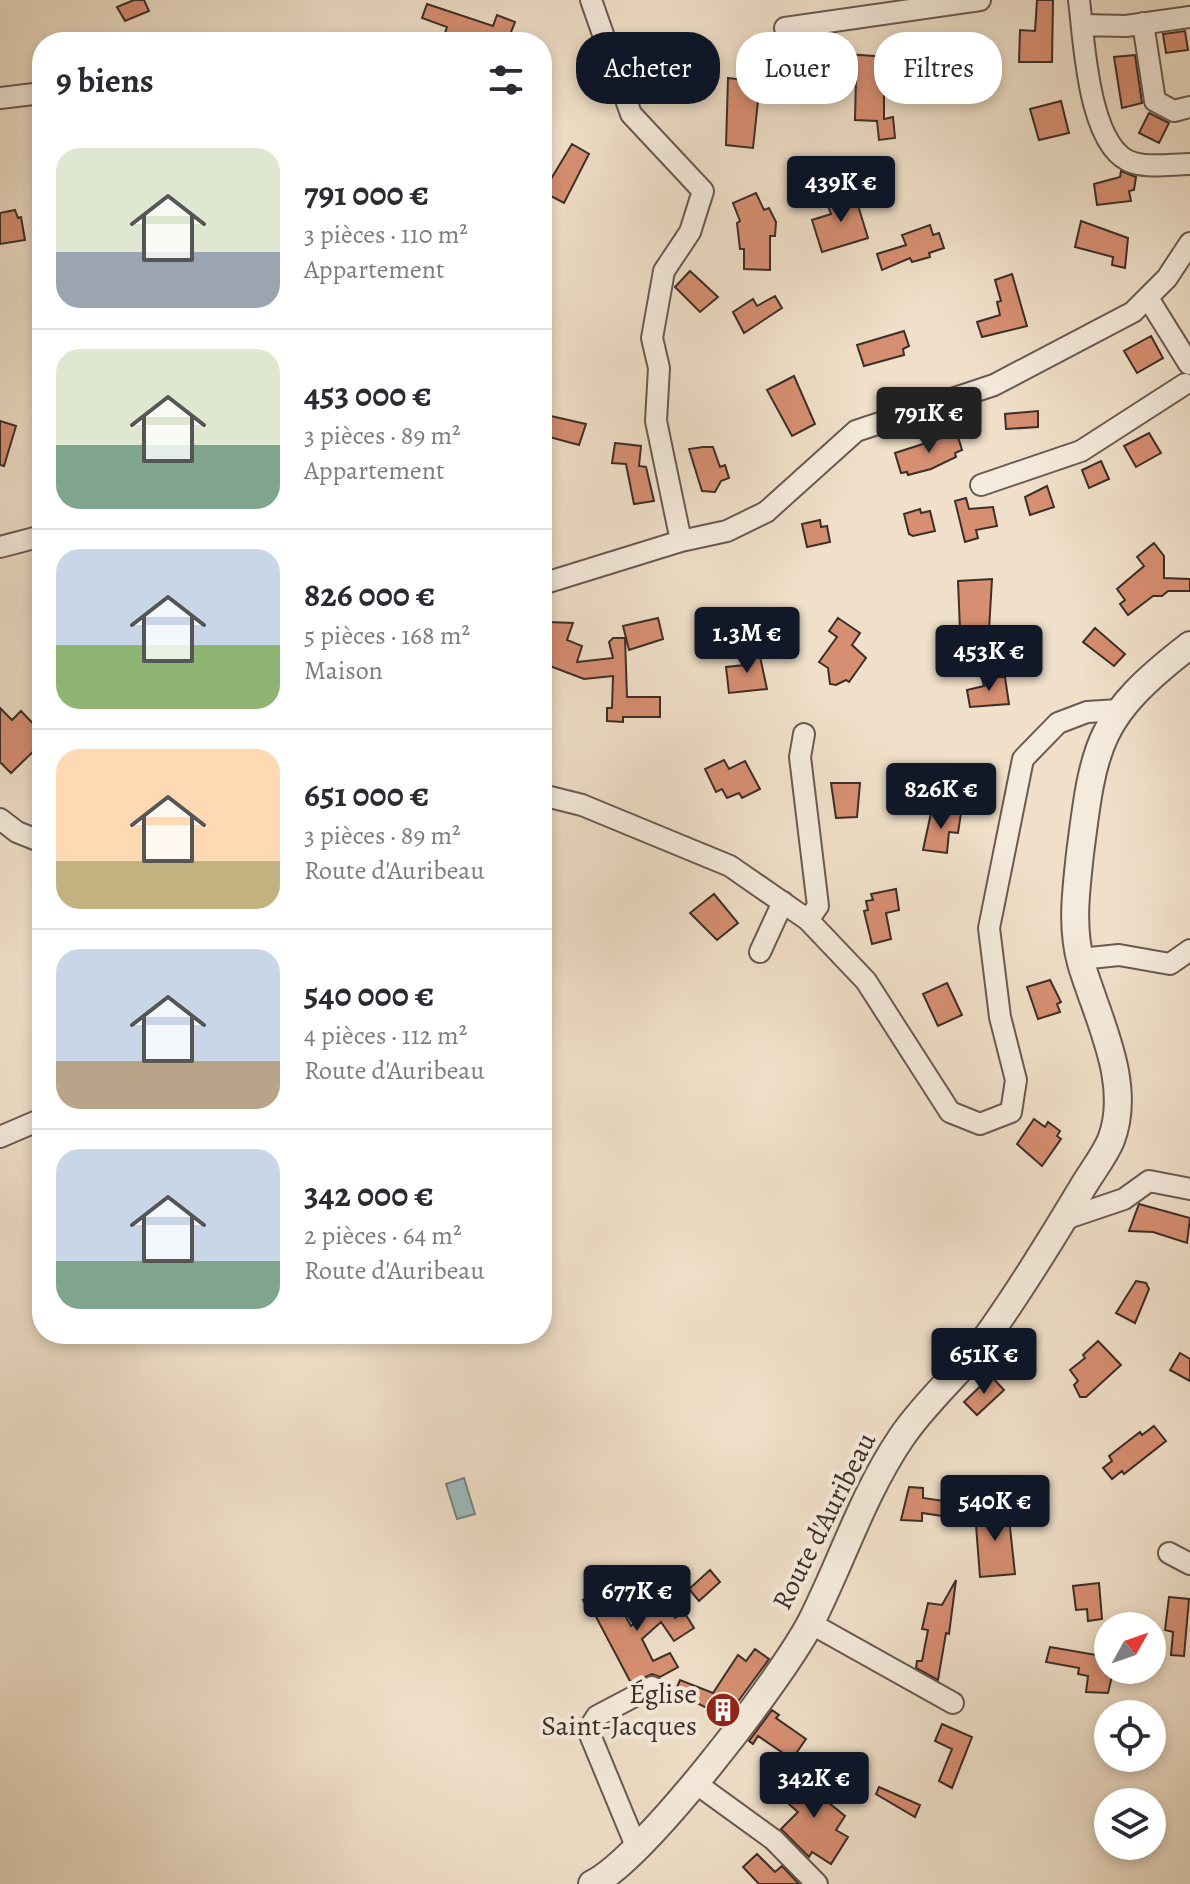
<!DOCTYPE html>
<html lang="fr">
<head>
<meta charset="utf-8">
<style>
	:root { --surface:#fff; --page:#f7f7f7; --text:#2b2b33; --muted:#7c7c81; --line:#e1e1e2; --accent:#111827 }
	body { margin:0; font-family:Alegreya,serif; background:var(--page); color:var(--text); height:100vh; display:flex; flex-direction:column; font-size:30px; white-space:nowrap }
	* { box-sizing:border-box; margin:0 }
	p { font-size:26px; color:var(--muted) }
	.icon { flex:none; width:44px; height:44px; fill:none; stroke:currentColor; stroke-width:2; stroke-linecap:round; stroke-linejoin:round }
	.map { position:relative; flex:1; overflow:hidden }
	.drawer { position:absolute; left:32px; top:32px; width:520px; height:1312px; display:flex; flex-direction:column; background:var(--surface); border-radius:32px; box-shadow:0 4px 12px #0003 }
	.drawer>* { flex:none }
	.top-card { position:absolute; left:576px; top:32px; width:494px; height:72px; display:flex; gap:16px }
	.needle { width:52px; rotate:50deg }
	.tools { position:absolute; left:1094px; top:1612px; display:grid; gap:16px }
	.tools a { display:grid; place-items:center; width:72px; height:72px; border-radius:50%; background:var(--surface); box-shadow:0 4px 12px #0003; font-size:40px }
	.price { position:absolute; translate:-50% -68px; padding:0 18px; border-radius:8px; background:var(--accent); color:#fff; font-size:26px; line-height:52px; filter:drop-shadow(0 2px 4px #0008) }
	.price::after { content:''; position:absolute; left:50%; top:48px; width:24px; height:18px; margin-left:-12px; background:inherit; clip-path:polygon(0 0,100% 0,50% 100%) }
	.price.on { background:#222; color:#fff }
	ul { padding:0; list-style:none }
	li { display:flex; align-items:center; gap:24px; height:200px; padding:0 24px }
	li+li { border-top:2px solid var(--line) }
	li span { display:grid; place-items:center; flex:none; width:224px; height:160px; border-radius:24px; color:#555 }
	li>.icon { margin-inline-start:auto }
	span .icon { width:96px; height:96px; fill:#fffc; stroke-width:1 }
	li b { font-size:34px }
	h2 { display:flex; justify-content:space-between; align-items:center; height:96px; padding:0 24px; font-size:34px }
	.tag { padding:0 28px; border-radius:32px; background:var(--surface); box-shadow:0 4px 12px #0003; font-size:28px; line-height:72px }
	.tag.on { background:var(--accent); color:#fff }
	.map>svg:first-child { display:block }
	.water { fill:#9dbbbe; stroke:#768382; stroke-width:2 }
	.building { fill:#d78f72; stroke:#3c2e29; stroke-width:2 }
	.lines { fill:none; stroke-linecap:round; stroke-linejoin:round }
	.minor-casing { stroke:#695a51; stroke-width:24 }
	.tertiary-casing { stroke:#695a51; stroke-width:30 }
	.minor { stroke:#f5ebdc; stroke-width:20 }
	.tertiary { stroke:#f5ebdc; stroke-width:26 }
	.labels { text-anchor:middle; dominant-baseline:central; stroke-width:8; stroke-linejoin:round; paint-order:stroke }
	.street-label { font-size:28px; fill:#3c2e29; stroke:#f5ebdc }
	.poi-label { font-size:28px; fill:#3c2e29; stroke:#f5ebdc; text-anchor:end }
</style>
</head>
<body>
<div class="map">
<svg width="1190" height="1884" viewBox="0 0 1190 1884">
	<rect width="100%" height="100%" fill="#f0e0c9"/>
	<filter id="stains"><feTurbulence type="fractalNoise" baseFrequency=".0025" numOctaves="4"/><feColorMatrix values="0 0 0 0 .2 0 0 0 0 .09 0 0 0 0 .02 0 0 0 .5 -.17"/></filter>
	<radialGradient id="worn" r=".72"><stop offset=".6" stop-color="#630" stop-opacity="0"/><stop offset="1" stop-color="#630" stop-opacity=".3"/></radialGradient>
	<!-- water -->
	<path class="water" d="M464 1478 475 1514 457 1519 446 1484Z"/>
	<!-- building -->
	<path class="building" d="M134 0H144L149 11 125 21 117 7Z
		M1037 0H1053L1052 62H1019L1020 30 1035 31Z
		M427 4 493 26 497 15 515 22 507 42H452L443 39 447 27 422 18Z
		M1185 31 1188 50 1166 53 1163 34Z
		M845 54 889 57V76H884V119L893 117 895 138 879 140 877 121 855 120 856 77H845Z
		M1135 55 1142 103 1122 108 1114 57Z
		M728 78 760 82 753 148 726 145Z
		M1061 101 1069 133 1039 140 1030 109Z
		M1149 113 1169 123 1159 143 1139 133Z
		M572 144 589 154 564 203 547 194 551 186 548 184Z
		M1121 171 1136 177 1134 190 1129 191 1131 201 1097 205 1094 184 1120 177Z
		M853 189 868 238 822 252 812 220 831 214 828 206 841 203 838 193Z
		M756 193 764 210 769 208 776 222 775 236H770V270L744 269V249H740L737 223 740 221 733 203Z
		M15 210 18 218 21 217 25 240 0 244V213Z
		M1081 221 1128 238 1125 268 1112 265 1113 257 1075 247Z
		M930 225 933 235 939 233 944 248 929 253 930 257 912 262 910 258 882 270 877 254 906 245 902 235Z
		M690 271 718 297 700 312 675 287Z
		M1012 274 1027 326 982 337 977 322 1000 315 997 302 1001 301 995 280Z
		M775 296 782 308 744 333 733 312 753 299 757 306Z
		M904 331 909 346 903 349 904 355 864 366 857 345Z
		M1151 336 1163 358 1137 373 1124 351Z
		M794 376 815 424 792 436 767 390Z
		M1038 411V427L1006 429 1005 414Z
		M542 414 586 424 579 445 542 435Z
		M0 421 16 426 4 466 0 465Z
		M957 433 962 450 955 453 956 457 931 469 908 475 907 472 901 473 895 453Z
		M1149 433 1161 453 1136 467 1124 446Z
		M615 443 641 446 639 466 646 467 654 501 634 504 626 464 612 463Z
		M703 447H713L720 467 725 465 729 478 721 481 715 492 702 491 689 449Z
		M1101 461 1109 479 1089 488 1082 470Z
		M1047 486 1054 507 1030 515 1025 497Z
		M966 498 969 509 993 507 997 526 976 530 978 538 965 542 955 501Z
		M920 509 921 513 930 511 935 531 913 536 909 534 904 514Z
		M820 520 821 527 827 526 830 542 807 547 802 524Z
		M1154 543 1164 556V578L1190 579V591H1168L1162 596H1153L1128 615 1120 604 1125 600 1117 589 1144 566 1137 557Z
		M992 579 989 630H960L958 581Z
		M658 618 663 639 629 650 623 626Z
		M838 618 860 633 852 645 866 658 849 682 846 680 836 685 830 684 828 668 819 662 837 637 829 631Z
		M549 622 573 623 567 640 582 646 577 662 613 658 609 642 613 638H625L627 697H660V717H623V722L607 721V708H612L613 676 584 679 542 663V629L546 630Z
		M1095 628 1125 654 1114 666 1083 642Z
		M759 652 767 689 729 693 726 667 745 665 744 653Z
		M995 677H1005L1009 704 970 707 967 690 984 686 982 679Z
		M0 708 12 720 21 711 42 733V743L11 773 0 762Z
		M724 760 729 769 745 761 760 789 742 798 739 793 727 798 722 789 716 792 705 769Z
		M831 783H860L857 817 836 818Z
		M941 811 961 813 958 833 949 832 947 853 923 850 931 813 940 814Z
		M896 889 899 910 886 913 891 939 872 944 864 911 868 910 866 901 873 900 871 894Z
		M714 894 738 923 717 940 690 913Z
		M1050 980 1061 1002 1057 1004 1060 1012 1038 1019 1027 987Z
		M947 983 962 1015 938 1026 923 994Z
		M1034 1119 1045 1127 1048 1122 1060 1131 1057 1136 1061 1139 1042 1166 1017 1144Z
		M1139 1204 1190 1218 1187 1243 1153 1232 1129 1231Z
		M1136 1281 1146 1283 1149 1289 1135 1323 1116 1313Z
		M1098 1341 1121 1365 1086 1397H1080L1074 1385 1078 1381 1070 1370 1085 1358 1083 1355Z
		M1180 1353 1190 1359V1381L1170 1370Z
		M991 1376 1004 1390 977 1415 964 1402Z
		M1154 1426 1166 1441 1124 1474 1122 1471 1112 1479 1103 1468 1112 1461 1109 1456 1140 1432 1142 1435Z
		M909 1487 923 1488V1498L951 1502 949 1517 922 1513V1521L901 1520Z
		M1008 1509 1015 1574 980 1577 975 1512Z
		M710 1570 720 1582 699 1601 689 1589Z
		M956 1580 949 1634 946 1633 938 1680 916 1668 917 1661H922L928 1630 922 1629 928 1603 942 1605Z
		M1099 1583 1102 1619 1088 1621 1087 1609 1076 1610 1073 1586Z
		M609 1586 631 1626 653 1609 644 1595 650 1590 675 1618 684 1612 694 1628 674 1641 661 1622 642 1639 653 1661 670 1653 678 1667 660 1677 652 1674 631 1683 594 1613 591 1615 583 1600Z
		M1169 1597 1189 1599 1184 1656 1171 1655 1173 1632 1165 1630Z
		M1050 1647 1108 1657V1675L1112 1676 1108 1693 1086 1692 1088 1676 1078 1674 1079 1668 1046 1662Z
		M755 1649 769 1659 723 1722V1716L675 1692 680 1680 713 1693 738 1655 746 1661Z
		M772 1710 779 1715 776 1718 806 1739 792 1759 758 1736 753 1744 749 1741Z
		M942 1724 972 1737 952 1788 939 1781 952 1749 935 1741Z
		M806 1768 820 1780 816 1786 821 1790 818 1794 845 1816 836 1830 848 1837 831 1864 812 1852 809 1857 781 1829 798 1812 782 1798Z
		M879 1787 920 1805 915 1817 876 1794Z
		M757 1854 775 1872 782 1866 799 1884H759L743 1867Z"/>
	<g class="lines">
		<defs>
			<path id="minor" d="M591 0 631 114 703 191 690 232 664 271 652 338 659 368 656 421 681 541
				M1079 0C1084 39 1088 151 1134 163 1151 168 1173 164 1190 164
				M1143 23 1155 101 1174 111 1190 107
				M1082 25 1126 26 1190 17
				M785 28 980 0
				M0 98 42 93
				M1148 298 1189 364
				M981 485 1081 451 1185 384
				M0 547 42 536
				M542 584 681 541 727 531 766 512 856 431 994 385 1133 312 1167 278 1190 243
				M804 734 800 757 818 906 808 920
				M542 795 582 805 730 866 808 920 866 981 950 1112 980 1124 1011 1112 1016 1080 1000 1017 989 928 1023 759 1058 723 1087 712 1118 710
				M0 819 17 832 42 842
				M760 952 783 902
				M1080 959 1119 955 1170 964 1190 950
				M0 1137 42 1119
				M1062 1220 1124 1199 1149 1181 1190 1189
				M1169 1553 1190 1564
				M810 1623 953 1703
				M694 1782 774 1840 817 1884
				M636 1846 588 1730 597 1716 652 1687"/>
			<path id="tertiary" d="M592 1884C644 1859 782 1678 811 1622 842 1561 862 1496 901 1438 925 1402 960 1373 986 1338 1020 1291 1051 1240 1081 1190 1090 1174 1104 1157 1111 1140 1133 1083 1097 1018 1081 963 1071 927 1076 891 1080 854 1094 742 1098 716 1190 645"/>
		</defs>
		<!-- minor casing -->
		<use href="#minor" class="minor-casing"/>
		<!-- tertiary casing -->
		<use href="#tertiary" class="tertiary-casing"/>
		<!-- minor -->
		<use href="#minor" class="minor"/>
		<!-- tertiary -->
		<use href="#tertiary" class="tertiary"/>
	</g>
	<!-- icons -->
	<defs>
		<symbol id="building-disc" viewBox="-11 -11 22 22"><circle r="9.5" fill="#8f2418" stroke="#f5ebdc"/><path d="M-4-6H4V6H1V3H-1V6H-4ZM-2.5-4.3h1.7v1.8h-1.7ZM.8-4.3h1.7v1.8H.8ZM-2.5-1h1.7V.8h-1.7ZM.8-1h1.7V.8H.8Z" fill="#fff"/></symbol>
	</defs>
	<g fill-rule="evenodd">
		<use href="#building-disc" x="703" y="1690" width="40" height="40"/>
	</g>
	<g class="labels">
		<!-- street labels -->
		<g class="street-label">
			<text transform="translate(824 1521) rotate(-63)">Route d'Auribeau</text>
		</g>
		<!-- poi labels -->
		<g class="poi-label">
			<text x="697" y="1694">Église<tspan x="697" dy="32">Saint-Jacques</tspan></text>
		</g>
	</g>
	<rect width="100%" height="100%" filter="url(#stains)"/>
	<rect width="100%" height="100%" fill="url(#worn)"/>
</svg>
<div class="tools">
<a><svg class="needle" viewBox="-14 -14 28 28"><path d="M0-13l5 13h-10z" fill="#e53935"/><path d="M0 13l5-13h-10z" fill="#7c7c81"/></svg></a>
<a><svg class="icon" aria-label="locate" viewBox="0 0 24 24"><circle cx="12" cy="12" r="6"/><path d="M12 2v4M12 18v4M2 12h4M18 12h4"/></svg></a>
<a><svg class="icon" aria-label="layers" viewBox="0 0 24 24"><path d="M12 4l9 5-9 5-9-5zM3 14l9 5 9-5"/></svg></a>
</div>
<b class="price" style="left:841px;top:224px">439K €</b>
<b class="price on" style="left:929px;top:455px">791K €</b>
<b class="price" style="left:747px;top:675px">1.3M €</b>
<b class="price" style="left:989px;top:693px">453K €</b>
<b class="price" style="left:941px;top:831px">826K €</b>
<b class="price" style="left:984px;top:1396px">651K €</b>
<b class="price" style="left:995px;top:1543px">540K €</b>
<b class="price" style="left:637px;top:1633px">677K €</b>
<b class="price" style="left:814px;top:1820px">342K €</b>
<div class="top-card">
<a class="tag on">Acheter</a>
<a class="tag">Louer</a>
<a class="tag">Filtres</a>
</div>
<section class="drawer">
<h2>9 biens<svg class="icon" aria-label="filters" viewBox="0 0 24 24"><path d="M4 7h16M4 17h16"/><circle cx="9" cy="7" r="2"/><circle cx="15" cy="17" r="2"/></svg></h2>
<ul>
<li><span style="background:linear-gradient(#dfe7d0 65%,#9aa5b1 0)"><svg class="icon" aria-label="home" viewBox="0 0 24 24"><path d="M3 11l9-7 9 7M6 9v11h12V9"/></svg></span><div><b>791 000 €</b><p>3 pièces · 110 m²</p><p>Appartement</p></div></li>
<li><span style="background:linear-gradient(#dfe7d0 60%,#7fa58c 0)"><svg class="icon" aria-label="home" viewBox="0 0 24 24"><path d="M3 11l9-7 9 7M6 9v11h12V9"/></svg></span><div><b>453 000 €</b><p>3 pièces · 89 m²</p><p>Appartement</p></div></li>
<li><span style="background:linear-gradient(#c9d6e8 60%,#8fb573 0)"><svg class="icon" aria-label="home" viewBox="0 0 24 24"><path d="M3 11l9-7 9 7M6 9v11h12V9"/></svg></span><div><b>826 000 €</b><p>5 pièces · 168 m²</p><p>Maison</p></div></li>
<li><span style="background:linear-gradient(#ffd9b3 70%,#c2b280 0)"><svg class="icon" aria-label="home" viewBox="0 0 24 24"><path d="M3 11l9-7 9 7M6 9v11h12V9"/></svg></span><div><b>651 000 €</b><p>3 pièces · 89 m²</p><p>Route d'Auribeau</p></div></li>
<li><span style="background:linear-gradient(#c9d6e8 70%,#b9a48a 0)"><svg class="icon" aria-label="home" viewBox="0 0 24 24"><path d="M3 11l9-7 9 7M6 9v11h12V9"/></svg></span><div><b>540 000 €</b><p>4 pièces · 112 m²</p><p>Route d'Auribeau</p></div></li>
<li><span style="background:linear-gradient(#c9d6e8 70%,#7fa58c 0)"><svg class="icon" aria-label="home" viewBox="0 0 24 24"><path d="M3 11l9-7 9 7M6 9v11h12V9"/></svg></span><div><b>342 000 €</b><p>2 pièces · 64 m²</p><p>Route d'Auribeau</p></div></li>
</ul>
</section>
</div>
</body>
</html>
